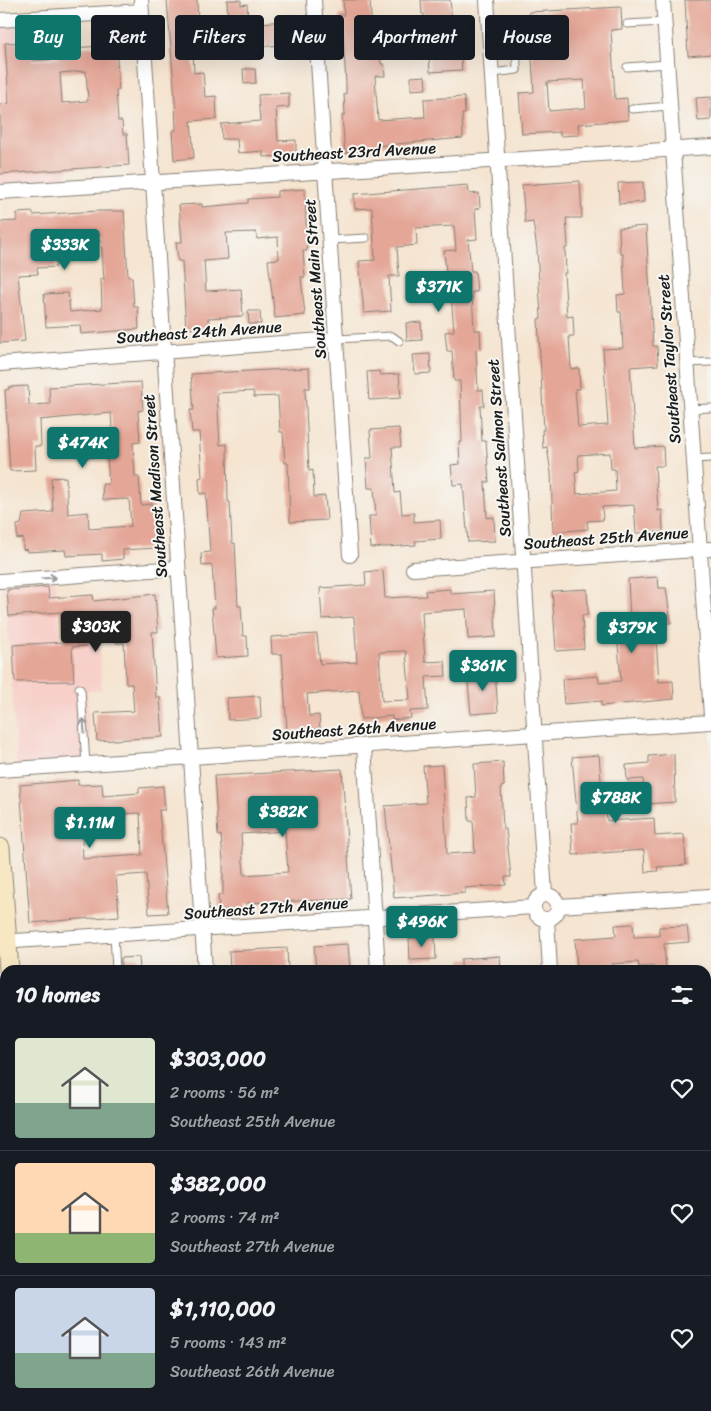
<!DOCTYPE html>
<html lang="en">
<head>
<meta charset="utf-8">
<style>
	:root { --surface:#171b24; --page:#20242c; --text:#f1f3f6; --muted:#9ea1a6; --line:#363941; --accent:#0f766e }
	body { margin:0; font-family:Sriracha,sans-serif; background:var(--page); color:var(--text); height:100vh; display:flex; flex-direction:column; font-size:19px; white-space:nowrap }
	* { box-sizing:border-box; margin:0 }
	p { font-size:16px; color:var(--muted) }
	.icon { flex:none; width:28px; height:28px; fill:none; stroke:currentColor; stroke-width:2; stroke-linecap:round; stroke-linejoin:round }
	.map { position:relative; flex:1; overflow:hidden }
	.drawer { position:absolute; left:0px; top:965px; width:711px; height:446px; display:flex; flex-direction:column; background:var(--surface); border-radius:15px 15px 0 0; box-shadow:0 5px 20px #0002 }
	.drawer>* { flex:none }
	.guide { position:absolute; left:15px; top:15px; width:681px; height:45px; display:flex; gap:10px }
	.price { position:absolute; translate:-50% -42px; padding:0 11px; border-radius:5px; background:var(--accent); color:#fff; font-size:16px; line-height:32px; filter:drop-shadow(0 1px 2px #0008) }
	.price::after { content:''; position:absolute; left:50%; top:30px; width:15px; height:11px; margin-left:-8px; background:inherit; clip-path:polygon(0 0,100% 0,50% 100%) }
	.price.active { background:#222; color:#fff }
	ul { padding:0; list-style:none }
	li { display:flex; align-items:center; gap:15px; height:125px; padding:0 15px }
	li+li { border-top:1px solid var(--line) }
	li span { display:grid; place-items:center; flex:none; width:140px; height:100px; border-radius:5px; color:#555 }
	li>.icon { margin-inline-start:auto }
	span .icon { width:60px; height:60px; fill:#fffc; stroke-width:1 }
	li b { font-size:21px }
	h2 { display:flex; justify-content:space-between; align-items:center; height:60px; padding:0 15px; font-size:21px }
	.chip { padding:0 18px; border-radius:5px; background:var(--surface); box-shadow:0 5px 20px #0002; font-size:18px; line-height:45px }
	.chip.active { background:var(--accent); color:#fff }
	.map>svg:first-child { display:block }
	.built { fill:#f7d0ca }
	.building { fill:#e4a696; fill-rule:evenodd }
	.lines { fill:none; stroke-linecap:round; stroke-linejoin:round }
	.service-casing { stroke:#888076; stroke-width:9 }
	.minor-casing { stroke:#888076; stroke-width:16 }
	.secondary-casing { stroke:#888076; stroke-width:21 }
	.service { stroke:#fff; stroke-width:7 }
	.minor { stroke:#fff; stroke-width:14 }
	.secondary { stroke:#f7e8c3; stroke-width:19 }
	.oneway { stroke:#999 }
	.labels { text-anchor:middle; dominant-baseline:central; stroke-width:4; stroke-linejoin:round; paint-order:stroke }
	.street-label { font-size:16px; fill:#1c1c1c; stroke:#f6f6f2 }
</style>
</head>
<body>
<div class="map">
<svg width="711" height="1411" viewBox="0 0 711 1411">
	<rect width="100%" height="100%" fill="#f6f6f2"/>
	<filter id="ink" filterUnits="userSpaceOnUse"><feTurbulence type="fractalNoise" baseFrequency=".02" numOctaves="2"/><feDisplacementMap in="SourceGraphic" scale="10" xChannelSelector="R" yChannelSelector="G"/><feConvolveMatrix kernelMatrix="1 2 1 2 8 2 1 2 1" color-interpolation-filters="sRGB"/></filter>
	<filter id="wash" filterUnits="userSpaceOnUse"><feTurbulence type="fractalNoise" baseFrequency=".0096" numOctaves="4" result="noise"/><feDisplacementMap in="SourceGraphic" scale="20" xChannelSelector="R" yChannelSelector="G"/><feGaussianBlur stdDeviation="1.12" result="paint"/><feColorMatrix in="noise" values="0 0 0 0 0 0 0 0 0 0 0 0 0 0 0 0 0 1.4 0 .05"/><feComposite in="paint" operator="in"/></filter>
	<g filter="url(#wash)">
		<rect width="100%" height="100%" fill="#f5e4d0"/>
		<!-- built -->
		<path class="built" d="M57 17 68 189 0 194V21Z
			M55 579 60 644 99 642 102 690 87 691 92 765 17 771 5 583Z
			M0 1200 5 1270H0Z"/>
		<g id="blocks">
			<!-- building -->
			<path class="building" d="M167 0H197L198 27 228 25 227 0H241V5L247 4 248 24 284 21V45L193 51 194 73 203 72 205 97 216 96 217 119 191 121 194 158 174 160 172 131 176 130 175 99Z
				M343 0H370L372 34H379L381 64H384L385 76H375L378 120 425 117 424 99 464 97 465 114H462L463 138 375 146V151L345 153 342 115H345L344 94H346V84L343 32H340L339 15H344Z
				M421 0H450L452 20H455L457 46H460L462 70 430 72 428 40H426L424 14H422Z
				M685 0H711V54L688 56Z
				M621 7 622 29 611 30 615 99 627 98 628 120 578 124 579 135 560 136V132L522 134 519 93 534 92 529 12ZM584 80 586 108 549 111 547 82Z
				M31 42 32 61 59 59 58 49 116 45 119 90H116L118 121H122L123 134H127L129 165 0 174V104L9 103 5 43ZM86 71 88 101 62 103 60 73Z
				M243 69H255L256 83 244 84Z
				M425 76 426 89 411 90V77Z
				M289 93V107L276 108 278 141 296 140V155L263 157V151L238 153 237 139H222L221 124 260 121 258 95Z
				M711 97V120L698 121 696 98Z
				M580 181 582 218H566L568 247 565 248 566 273H564L567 317 573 316 574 336H569L571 369 579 368 580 389H575L578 427 608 425 603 349 623 348 621 312H618L617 295 625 294 623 254H620L619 228 646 226 653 346H657L658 365 630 367 635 448 663 446 664 466H655L658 511 662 510 663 532 636 533 634 505 602 507 603 520 587 521 588 529 553 532 551 473 547 447 543 448 542 430H544L538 319 541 318 537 249 533 222 525 223 522 185ZM610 453 611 469H615L616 491 577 494 575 472 579 471 578 455Z
				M643 182 644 202 619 204 618 183Z
				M468 185 469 194 479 193 480 208 475 209 477 239 468 240 471 271H475L477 292H472L474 330H480L481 349 476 350 478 390H483L484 406H480L482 441H486L487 454 489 482H485L487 518 494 517 495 541 468 542 463 484 453 485 451 465 460 464 459 442H462L460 381H454L452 351H447L445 332 454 331 451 294H445L443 274 446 273 444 251 456 250 454 226 416 228 417 245 397 247 399 276H389L391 311 364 313 359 261 375 260 372 208 355 209 354 194Z
				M305 189 307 251H303L305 277H301L305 315 275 318 268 260 279 259 278 237 257 239 256 232 226 233 228 259 204 261 206 291 241 289 243 316 208 318 209 327 186 329 182 261H178L176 242H182L179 205 202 204V207L248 203V199L277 197V191Z
				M98 211H124L128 277H132L134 307H138L139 329 81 334 80 325 46 327 44 294 68 293 70 312 102 309 101 279H104L101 239 54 243 56 267 37 268 38 274 18 275 25 341 0 343V222L17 221V213L33 212V215Z
				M248 311H260L261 324H249Z
				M421 322 422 340 407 341 406 323Z
				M430 354 431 373 415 374 413 355Z
				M309 368 310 388H305L309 471 313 470 314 497 325 496 327 520 290 522 288 463H285L283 432H280L278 396 254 397 253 391 217 393 220 445 227 444 228 502H230L232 543H235L238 606H241L243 636H247L248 656 216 658 212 608H215L212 565 202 566 201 553 210 552 206 493 200 494 199 478 202 477 199 432H192L190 410H194L191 374Z
				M379 371 380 375 399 374 401 398 369 400 367 372Z
				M141 382 143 410 138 411 140 442 133 443 135 477H139L141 505 153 504 156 548 123 550V559L102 561V554L66 556 65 550 27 552 26 549 23 550V538L17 539V525L21 524 23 514 53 512 51 478 66 477 68 514 88 512 89 529 131 526 129 499 103 500 102 484H109L107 457 83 458 82 446 113 444 111 413 40 420 41 446H35L36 470 10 471 5 390 9 389V387L28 386 29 405 50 404 49 387Z
				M399 428 401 447H392L395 493 400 492 402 514 414 513V522L440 520 441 539 415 541 416 545 371 548 369 516H376L374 488H368L366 458H372L370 430Z
				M383 570 385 598 426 596 425 591 450 589V594L494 591 496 637 468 639 466 609 422 612 425 662 445 661 446 676 426 677 428 710 410 711 411 718 392 720V716L361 719 359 690 307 694 309 716 319 715 320 729 287 731 282 654H272L271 637 317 634 320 664 357 662 354 617 322 619 320 588 366 585 365 572ZM406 651 410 700 382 701 379 652Z
				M658 577 659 588H666L671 623 655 624 659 682 673 681 674 699 601 706V701L564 704 562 679 598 676 599 683 621 681 616 621 630 620 628 579Z
				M48 587 49 598 93 595 94 601 155 594 158 632H152L156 697H160L163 737 97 741 95 713 134 711 132 684H126L124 643H116L115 629 86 631 87 646 72 647 74 681 15 682 13 645 64 642 61 612 9 616 7 590Z
				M587 589 588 615H582L584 649 556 651 552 591Z
				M495 670 498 712 471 714 467 672Z
				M260 696 261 718 228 720 227 698Z
				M674 754 675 802 645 804 643 779 627 780 626 765 649 763V756Z
				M599 755 602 793H605L607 821 654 818 655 836 684 834 686 865 657 867 658 871 645 872 644 850 573 855 571 823H578L572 757Z
				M503 762 504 786 501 787 503 829H506L511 877H505L506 885 465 888V893L394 898 385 806 426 803 423 766 442 765 447 854 475 852 473 821H469L468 798 476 797 474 764Z
				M342 769 351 899 246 903V909L219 910 218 895 223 894V862L221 835 218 836 214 776ZM285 831 288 872 244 875 241 834Z
				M78 780V785L102 784 103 796 139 793V788L163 786 165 810H159L168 913 149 914 146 874 116 876 119 916 30 923 20 785ZM140 813 142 855 83 859 81 816Z
				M633 924 634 937 659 936V927L687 926 689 942 664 944 666 970H655L654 966 639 967 638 962 612 964V970H577L575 939 616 936 615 925Z
				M435 937 436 959 410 960 409 938Z
				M348 944 350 970H316L314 946Z
				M287 948 288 970H230L229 951Z
				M500 956 501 970H461V959Z
				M139 957 140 970H121V958Z"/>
		</g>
	</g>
	<g filter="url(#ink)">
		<use href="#blocks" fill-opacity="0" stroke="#888076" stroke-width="1"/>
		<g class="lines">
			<defs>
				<path id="service" d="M627 24 664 22
					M489 31 507 29 516 31 517 70 492 73
					M627 67 667 64
					M632 109 670 106
					M330 240 366 238
					M336 339 392 336 399 341
					M687 363 711 362
					M690 409 711 408
					M693 459 711 458
					M79 688 81 691 86 764
					M114 935 116 970
					M0 1389 5 1388"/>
				<path id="minor" d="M141 0 205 970
					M314 0 350 555
					M487 0 545 894
					M663 0 711 716
					M0 20 142 11
					M0 192 711 147
					M0 364 336 339
					M413 569 711 549
					M0 581 178 568
					M364 746 378 970
					M0 770 711 722
					M534 907a12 12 0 1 1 24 0a12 12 0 1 1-24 0Z
					M559 906 711 896
					M547 919 550 970
					M0 942 534 907
					M706 1070H711
					M706 1245 711 1244
					M0 1291H5
					M233 1406 234 1411
					M407 1406V1411
					M579 1406V1411"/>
				<path id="secondary" d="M0 848 9 970
					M38 1406V1411"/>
			</defs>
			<!-- service casing -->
			<use href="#service" class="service-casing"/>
			<!-- minor casing -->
			<use href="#minor" class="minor-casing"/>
			<!-- secondary casing -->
			<use href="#secondary" class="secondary-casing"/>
			<!-- service -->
			<use href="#service" class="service"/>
			<!-- minor -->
			<use href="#minor" class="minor"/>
			<!-- secondary -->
			<use href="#secondary" class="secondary"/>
		</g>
		<!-- one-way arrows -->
		<defs><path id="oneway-shaft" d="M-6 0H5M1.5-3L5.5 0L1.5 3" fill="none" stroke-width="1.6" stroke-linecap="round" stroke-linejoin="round" transform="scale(1.25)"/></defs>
		<g class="oneway">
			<use href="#oneway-shaft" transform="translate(49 578) rotate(-4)"/>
			<use href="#oneway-shaft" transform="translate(84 726) rotate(-94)"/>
		</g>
	</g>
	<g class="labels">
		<!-- street labels -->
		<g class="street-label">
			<text transform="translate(354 152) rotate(-3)">Southeast 23rd Avenue</text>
			<text transform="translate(315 279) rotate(-94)">Southeast Main Street</text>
			<text transform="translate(199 332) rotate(-4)">Southeast 24th Avenue</text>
			<text transform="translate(669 359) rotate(-94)">Southeast Taylor Street</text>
			<text transform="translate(499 448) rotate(-94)">Southeast Salmon Street</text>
			<text transform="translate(155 486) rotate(-94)">Southeast Madison Street</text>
			<text transform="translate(606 538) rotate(-4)">Southeast 25th Avenue</text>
			<text transform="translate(354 729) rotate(-4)">Southeast 26th Avenue</text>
			<text transform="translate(266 908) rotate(-4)">Southeast 27th Avenue</text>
		</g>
	</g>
</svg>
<b class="price" style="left:65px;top:271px">$333K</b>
<b class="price" style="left:439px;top:313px">$371K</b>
<b class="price" style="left:83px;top:469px">$474K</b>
<b class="price active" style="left:96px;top:653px">$303K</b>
<b class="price" style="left:632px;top:654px">$379K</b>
<b class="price" style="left:483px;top:692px">$361K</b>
<b class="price" style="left:616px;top:824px">$788K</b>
<b class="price" style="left:283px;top:838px">$382K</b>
<b class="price" style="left:90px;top:849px">$1.11M</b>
<b class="price" style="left:422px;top:948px">$496K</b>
<div class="guide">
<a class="chip active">Buy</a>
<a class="chip">Rent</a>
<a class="chip">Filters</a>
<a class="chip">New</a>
<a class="chip">Apartment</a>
<a class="chip">House</a>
</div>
<section class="drawer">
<h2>10 homes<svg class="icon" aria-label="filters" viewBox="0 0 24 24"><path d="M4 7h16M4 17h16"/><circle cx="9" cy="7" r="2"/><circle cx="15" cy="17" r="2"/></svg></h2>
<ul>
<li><span style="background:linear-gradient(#dfe7d0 65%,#7fa58c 0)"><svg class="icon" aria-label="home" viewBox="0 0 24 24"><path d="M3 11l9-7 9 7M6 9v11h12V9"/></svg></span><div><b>$303,000</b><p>2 rooms · 56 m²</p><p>Southeast 25th Avenue</p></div><svg class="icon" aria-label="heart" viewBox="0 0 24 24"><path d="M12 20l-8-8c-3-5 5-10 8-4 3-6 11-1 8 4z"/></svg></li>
<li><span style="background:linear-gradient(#ffd9b3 70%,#8fb573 0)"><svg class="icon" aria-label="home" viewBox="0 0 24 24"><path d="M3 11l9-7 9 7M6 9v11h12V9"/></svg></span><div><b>$382,000</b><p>2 rooms · 74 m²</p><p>Southeast 27th Avenue</p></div><svg class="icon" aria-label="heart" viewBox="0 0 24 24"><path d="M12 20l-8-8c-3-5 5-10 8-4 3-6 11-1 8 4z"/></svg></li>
<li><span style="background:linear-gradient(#c9d6e8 65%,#7fa58c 0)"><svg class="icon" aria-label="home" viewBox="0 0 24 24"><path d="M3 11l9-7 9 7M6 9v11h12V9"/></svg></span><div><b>$1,110,000</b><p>5 rooms · 143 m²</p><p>Southeast 26th Avenue</p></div><svg class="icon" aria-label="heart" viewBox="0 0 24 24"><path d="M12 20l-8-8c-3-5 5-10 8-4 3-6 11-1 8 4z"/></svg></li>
</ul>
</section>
</div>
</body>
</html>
